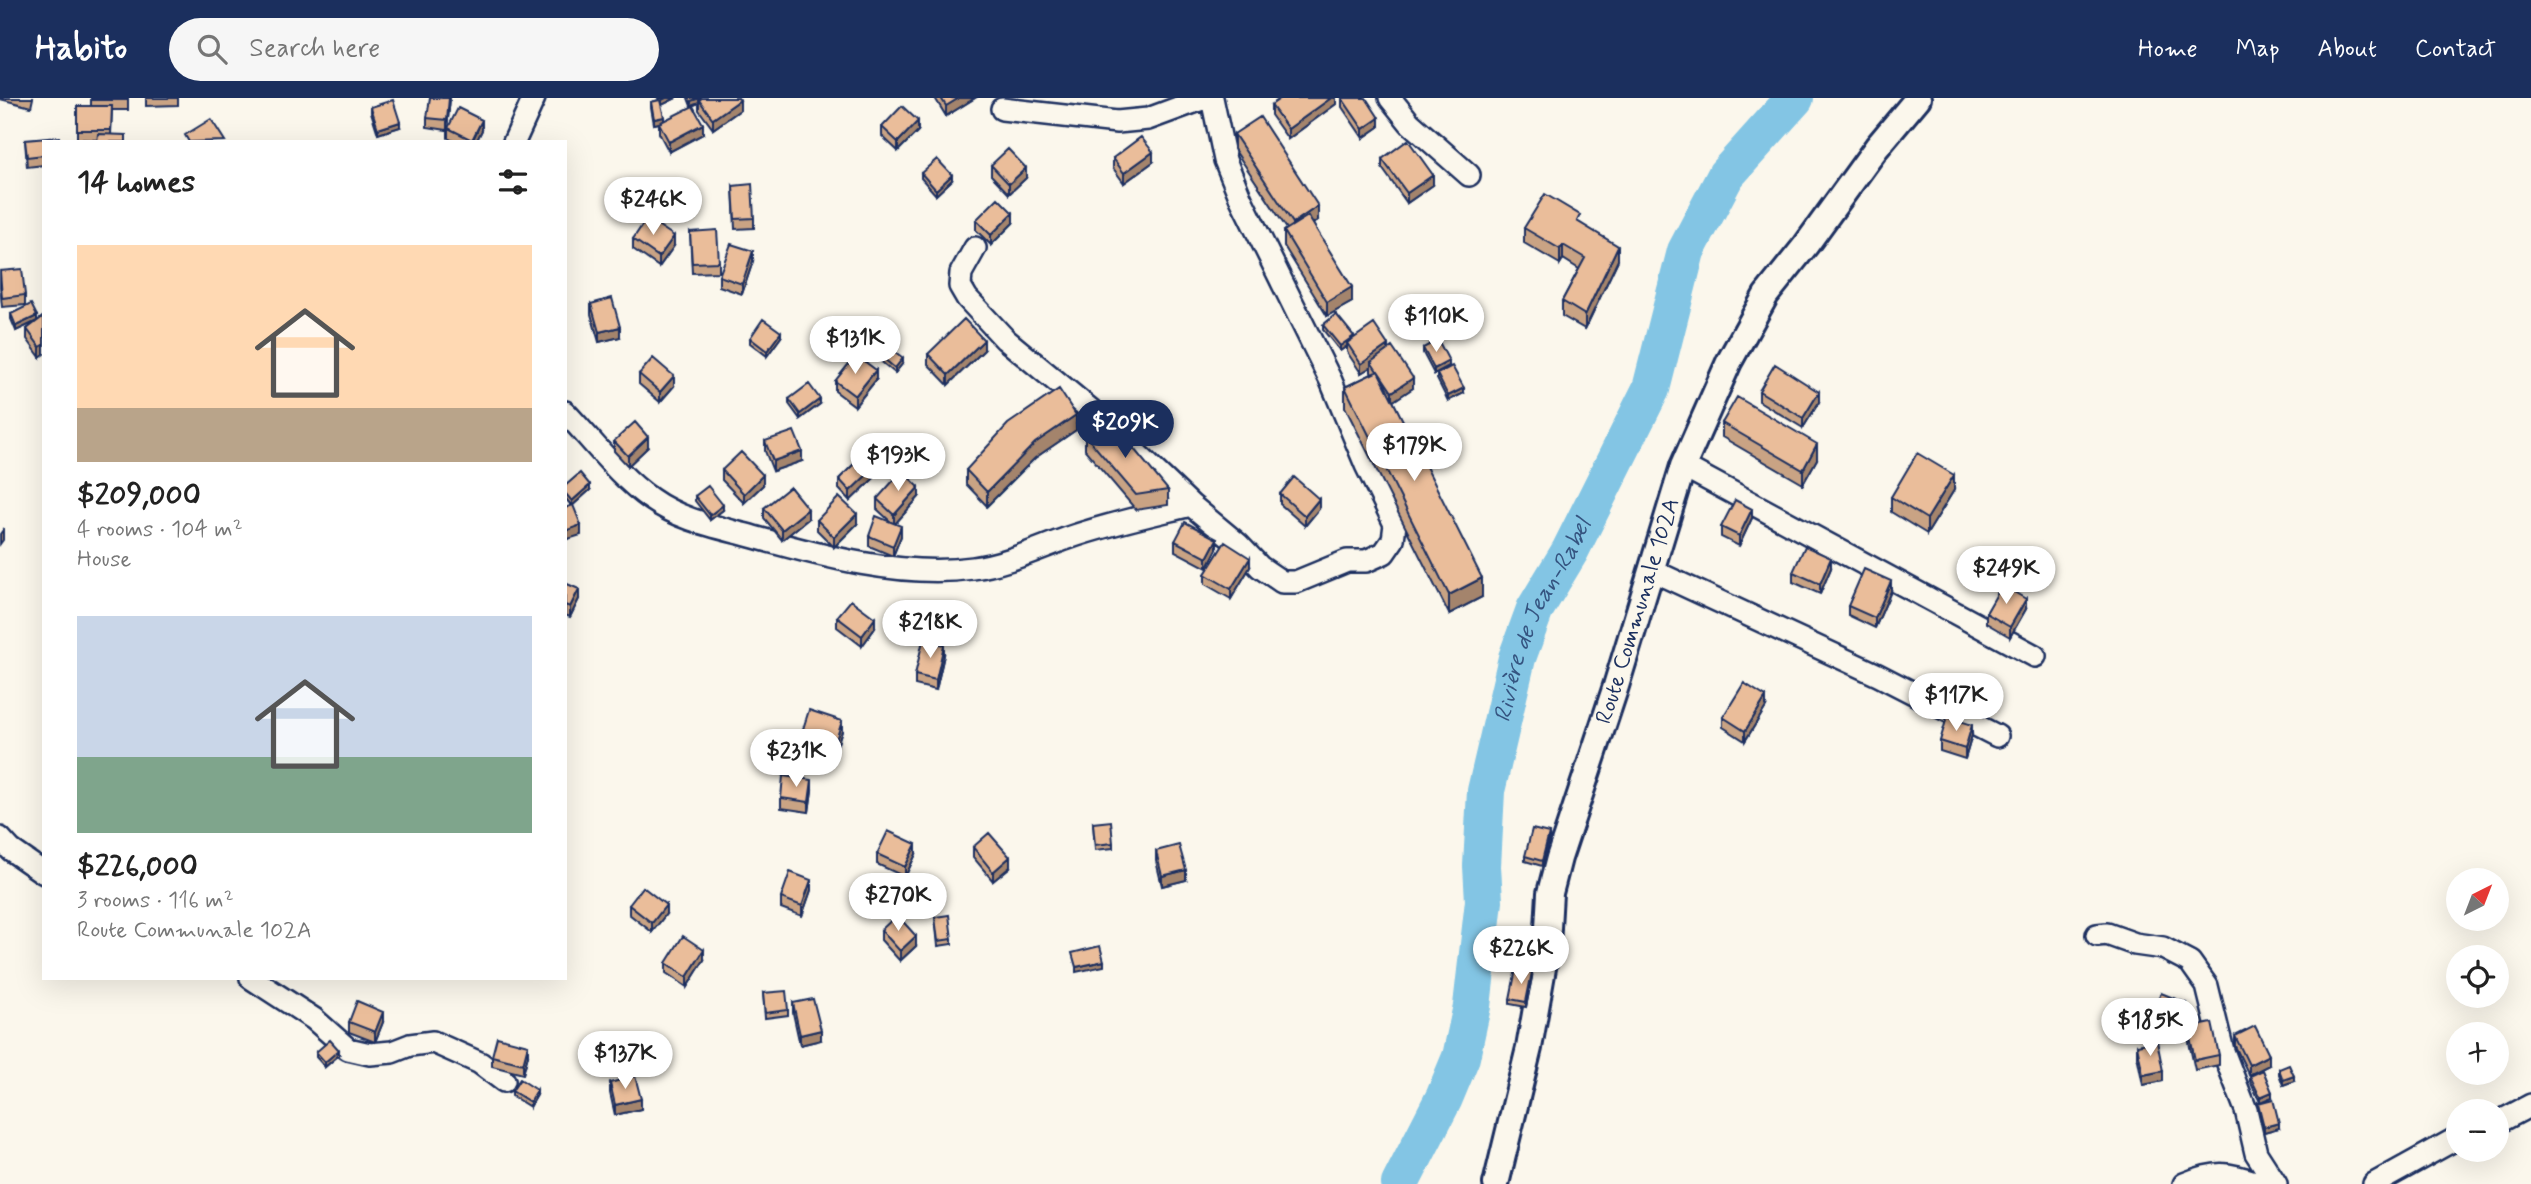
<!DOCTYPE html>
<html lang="en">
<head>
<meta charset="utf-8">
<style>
	:root { --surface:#fff; --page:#f6f6f6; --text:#222; --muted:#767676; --accent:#1b2f5e }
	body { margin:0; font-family:Mynerve,sans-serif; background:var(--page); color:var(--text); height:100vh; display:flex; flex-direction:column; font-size:26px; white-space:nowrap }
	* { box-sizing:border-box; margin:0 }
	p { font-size:23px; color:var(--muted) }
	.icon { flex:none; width:38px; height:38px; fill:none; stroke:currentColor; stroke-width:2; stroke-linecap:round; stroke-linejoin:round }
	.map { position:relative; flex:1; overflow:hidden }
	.drawer { position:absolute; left:42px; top:42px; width:525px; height:840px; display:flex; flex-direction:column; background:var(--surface); border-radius:0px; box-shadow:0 7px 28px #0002 }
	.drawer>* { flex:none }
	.needle { width:46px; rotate:42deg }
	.controls { position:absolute; left:2446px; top:770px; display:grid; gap:14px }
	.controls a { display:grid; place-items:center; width:63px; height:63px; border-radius:50%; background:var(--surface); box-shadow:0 7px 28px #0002; font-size:35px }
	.price { position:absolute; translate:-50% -60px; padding:0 16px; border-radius:24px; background:#fff; color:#222; font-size:23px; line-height:46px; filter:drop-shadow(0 2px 4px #0008) }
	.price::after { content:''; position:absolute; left:50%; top:42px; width:21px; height:16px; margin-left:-10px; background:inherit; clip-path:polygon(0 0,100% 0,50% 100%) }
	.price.selected { background:var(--accent); color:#fff }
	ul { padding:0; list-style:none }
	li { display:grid; align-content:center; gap:14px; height:371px; padding:0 35px }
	li span { display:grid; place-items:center; height:217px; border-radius:0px; color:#555 }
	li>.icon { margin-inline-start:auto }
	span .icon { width:126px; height:126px; fill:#fffc; stroke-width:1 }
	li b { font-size:30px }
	h2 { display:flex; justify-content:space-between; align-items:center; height:84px; padding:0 35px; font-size:30px }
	header { display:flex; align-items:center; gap:42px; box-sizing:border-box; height:98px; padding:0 35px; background:var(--accent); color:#fff }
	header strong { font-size:33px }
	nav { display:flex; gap:38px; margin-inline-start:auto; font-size:24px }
	.search { width:490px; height:63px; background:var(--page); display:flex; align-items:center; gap:18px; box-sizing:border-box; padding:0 24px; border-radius:38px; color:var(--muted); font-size:26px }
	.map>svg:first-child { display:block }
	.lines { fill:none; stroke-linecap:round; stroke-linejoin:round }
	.river { stroke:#83c5e4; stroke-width:38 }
	.minor-casing { stroke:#1b2f5e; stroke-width:26 }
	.tertiary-casing { stroke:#1b2f5e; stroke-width:30 }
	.minor { stroke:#fbf7ec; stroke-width:21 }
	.tertiary { stroke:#fbf7ec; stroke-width:24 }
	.wall { fill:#c9a384; stroke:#1b2f5e; stroke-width:2 }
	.shaded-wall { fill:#a4846c; stroke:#1b2f5e; stroke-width:2 }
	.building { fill:#eabd9a; stroke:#1b2f5e; stroke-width:2 }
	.labels { text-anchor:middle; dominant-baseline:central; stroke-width:7; stroke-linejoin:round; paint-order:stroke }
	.street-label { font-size:23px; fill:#1b2f5e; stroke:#fbf7ec }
	.water-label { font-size:24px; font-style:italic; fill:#355480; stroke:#fbf7ec }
</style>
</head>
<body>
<header>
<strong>Habito</strong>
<div class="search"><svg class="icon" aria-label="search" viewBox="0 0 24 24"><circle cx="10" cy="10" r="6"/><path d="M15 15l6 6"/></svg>Search here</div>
<nav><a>Home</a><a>Map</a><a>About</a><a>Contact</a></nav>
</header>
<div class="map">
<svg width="2531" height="1086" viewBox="0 0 2531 1086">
	<rect width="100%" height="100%" fill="#fbf7ec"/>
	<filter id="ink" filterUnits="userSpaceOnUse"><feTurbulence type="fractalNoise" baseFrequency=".0143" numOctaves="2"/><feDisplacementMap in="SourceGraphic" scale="14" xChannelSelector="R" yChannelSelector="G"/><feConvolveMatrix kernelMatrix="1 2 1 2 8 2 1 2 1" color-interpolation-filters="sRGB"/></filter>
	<g filter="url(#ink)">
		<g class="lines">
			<!-- river -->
			<path class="river" id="s1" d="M1400 1086 1444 1000 1461 959 1472 908 1484 803 1482 768 1486 693 1517 560 1535 511 1570 453 1651 291 1686 153 1726 77 1795 0"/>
			<defs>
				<path id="minor" d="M1390 0 1410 25 1469 77
					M1002 11 1117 24 1148 21 1205 0
					M514 44 534 0
					M975 150 961 175 960 188 967 200 1005 241 1091 312 1191 407
					M565 314C593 343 618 378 651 401 682 423 718 429 754 439 822 458 902 480 973 470 1006 466 1037 451 1068 440 1108 426 1150 417 1191 407L1238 446 1260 469 1282 484H1296L1347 463H1366L1384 455 1393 442 1395 426 1366 367 1331 283 1241 101 1225 62 1212 0
					M1683 368 2035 558
					M1651 472 1878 577 1997 638
					M0 740 11 752 44 775
					M2097 837 2107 836 2135 846 2163 850 2190 864 2207 888 2223 953 2246 1012 2256 1055 2276 1086
					M251 880 314 921 348 951 370 956 392 954 410 947 433 944 480 965 504 983
					M2497 1025 2531 1007
					M2184 1086C2219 1072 2226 1075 2261 1086
					M2374 1086 2459 1039"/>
				<g id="tertiary">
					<path id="s2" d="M1496 1086 1529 950 1547 847 1550 795 1559 760 1616 588 1683 368 1729 264 1766 197 1806 147 1877 49 1918 0"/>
				</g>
			</defs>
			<!-- minor casing -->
			<use href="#minor" class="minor-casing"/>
			<!-- tertiary casing -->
			<use href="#tertiary" class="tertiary-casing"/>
			<!-- minor -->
			<use href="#minor" class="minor"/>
			<!-- tertiary -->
			<use href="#tertiary" class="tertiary"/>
		</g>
		<!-- wall -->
		<path class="wall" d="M0 0H33L31 9 0 1Z
			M91 0H128V12H112L111 37 97 42 77 41V8H91Z
			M146 0H178V7L146 8Z
			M450 0 447 32 427 29V20Z
			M658 0H676L662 7 660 3 664 23 703 36 669 54 659 35V25L654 26 651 9V4L659 2Z
			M688 0H738L740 12 713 31 699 12V5L691 8Z
			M935 0H975L946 18Z
			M1336 0V6L1288 41 1271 17V7Z
			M1342 0H1366L1379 29 1363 40 1342 9Z
			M371 9 400 29 378 36 371 14Z
			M882 29 918 33 898 53 882 38Z
			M448 30 482 32 476 44H455L448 40Z
			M1234 36 1318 122 1313 126 1352 204 1327 218 1284 148V133L1287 131 1234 51Z
			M25 42 44 44V67L27 69Z
			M1113 60 1153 64 1124 85 1113 70Z
			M1382 61 1433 87 1407 105 1382 70Z
			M991 67 1026 80 1009 96 991 77Z
			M921 75 952 82 936 97 921 80Z
			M733 88 754 120V130L735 131Z
			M976 122 1013 125 991 147 976 132Z
			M1580 125 1618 162 1585 231 1562 218V203L1579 171 1563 161 1560 166 1524 145V130Z
			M690 134 719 164V174L692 175Z
			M633 141 674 148 659 169 633 151Z
			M753 163 742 196 719 188V178Z
			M0 173 25 197V207L2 209 0 189Z
			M591 206 620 239 599 244 591 216Z
			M11 216 37 223 16 233 11 221Z
			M44 218 40 259 27 241V231Z
			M1323 227 1354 240 1388 252 1413 290 1393 303 1482 499 1449 516 1345 309V289L1372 276 1371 274V269L1361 275 1347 254V248L1340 253 1323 232Z
			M781 239 767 258 750 245V240Z
			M1423 250 1449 268 1434 276 1423 255Z
			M984 252 948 287 928 266V256Z
			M878 256 903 265 895 275 878 261Z
			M639 276 674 288 660 304 639 286Z
			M1437 276 1464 295 1448 303 1437 281Z
			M876 282 855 308 835 293V283Z
			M1759 293 1819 304 1803 330 1759 303Z
			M789 301 820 306 800 321 789 306Z
			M1722 325 1817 361 1803 386 1722 339Z
			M1076 332 1035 360 987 408 966 386V372Z
			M1085 337 1168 392V407L1136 412 1085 352Z
			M614 343 648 349 628 368 614 353Z
			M765 343 802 363 773 373 765 353Z
			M885 350 873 367 867 363 874 380 850 403 839 391V381L861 359V354Z
			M722 372 763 387 744 405 722 382Z
			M565 388 590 392 572 408 565 400Z
			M1954 392 1927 436 1891 414V399Z
			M1280 396 1319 411 1305 428 1280 406Z
			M695 398 723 412 710 422 695 403Z
			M919 399 895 426 901 438 893 458 869 448V438L891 424 877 411V401Z
			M764 410 808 421 782 442 764 420Z
			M1752 420 1739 448 1721 439V429Z
			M817 422 857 426 834 449 817 432Z
			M1175 443 1217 451 1207 470 1175 453Z
			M1250 469 1231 501 1205 486V476Z
			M1831 470 1820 496 1793 484V474Z
			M565 485 579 501 570 519 565 517Z
			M1891 493 1875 530 1848 517V508Z
			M2026 511 2010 539 1986 525V515Z
			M837 519 875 530 862 548 837 529Z
			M944 557 936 592 915 587V577Z
			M1766 609 1745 643 1723 629V619Z
			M803 631 842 633 836 651 803 640Z
			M1972 637 1965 661 1940 653V643Z
			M812 692 809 714 781 710V700Z
			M1093 725 1113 745V750L1095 752Z
			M1549 740 1542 768 1525 763V758Z
			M973 749 1010 769 993 783 973 759Z
			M1156 753 1186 782 1162 788 1156 763Z
			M877 756H916L905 779 877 766Z
			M811 792 802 818 781 810V800Z
			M629 807 666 816 652 834 629 816Z
			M935 819 952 841V846L938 848Z
			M881 832 916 848 900 863 881 842Z
			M704 862 687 889 666 875V865Z
			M1532 879 1526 909 1510 906V901Z
			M763 895 788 912V917L765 920Z
			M793 905 821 942 800 947 793 915Z
			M2186 915 2175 943 2149 933V923Z
			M349 924H383L375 944 349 934Z
			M2188 930 2219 957V967L2195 972 2188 940Z
			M2235 938 2269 967 2249 977 2235 948Z
			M2137 947 2163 983 2143 987 2137 957Z
			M316 954 339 957 325 969 316 959Z
			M528 957 523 976 492 968V958Z
			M2279 971 2294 983 2283 987 2279 976Z
			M2250 978 2272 999 2260 1004 2250 983Z
			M610 985 641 1011 615 1017 610 995Z
			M512 993 537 997 530 1009 512 998Z
			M2258 1005 2279 1030 2264 1034 2258 1010Z"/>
		<!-- shaded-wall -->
		<path class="shaded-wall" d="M449 0H450L447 32V22Z
			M666 0H676L662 7V2Z
			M700 0H703L699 2V5L691 8V3Z
			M959 0H975L946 18V8Z
			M1331 0H1336V6L1288 41V31Z
			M740 2V12L713 31V21Z
			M664 19V24L654 26V21Z
			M1379 20V29L1363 40V31Z
			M482 22V32L476 44H472Z
			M918 23V33L898 53V44Z
			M400 24V29L378 36V31Z
			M703 26V36L669 54V44Z
			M1153 54V64L1124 85V75Z
			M1026 70V80L1009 96V86Z
			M952 77V82L936 97V92Z
			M1433 77V87L1407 105V95Z
			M1318 108V122L1293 139V125Z
			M1013 115V125L991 147V137Z
			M674 138V148L659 169V159Z
			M1563 147V161L1560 166V151Z
			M1618 148V162L1585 231V217Z
			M753 153V163L742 196V186Z
			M1352 189V204L1327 218V204Z
			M37 218V223L16 233V228Z
			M620 229V239L599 244V234Z
			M781 234V239L767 258V253Z
			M1354 238V243L1347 245V248L1340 253V248Z
			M984 242V252L948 287V277Z
			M44 246V256L40 259V249Z
			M1388 247V257L1371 264V269L1361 275V266Z
			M903 260V265L895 275V270Z
			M1449 263V268L1434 276V271Z
			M876 272V282L855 308V298Z
			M674 278V288L660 304V294Z
			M1413 280V290L1392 304V294Z
			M1464 290V295L1448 303V298Z
			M1819 294V304L1803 330V320Z
			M820 301V306L800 321V316Z
			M1076 317V332L1035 360 987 408V394L1035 345Z
			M648 339V349L628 368V358Z
			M885 345V350L873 367V362Z
			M1817 346V361L1803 386V372Z
			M802 353V363L773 373V363Z
			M874 370V380L850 403V393Z
			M763 377V387L744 405V396Z
			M1954 377V392L1927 436V421Z
			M590 387V392L572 408V403Z
			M919 389V399L894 427V417Z
			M1319 401V411L1305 428V418Z
			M723 407V412L710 422V417Z
			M808 411V421L782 442V432Z
			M1752 411V420L1739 448V438Z
			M857 416V426L834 449V439Z
			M581 427V437L565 442V433Z
			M901 428V438L893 458V448Z
			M3 432V442L0 446V436Z
			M1217 441V451L1207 470V460Z
			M1250 460V469L1231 501V491Z
			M1831 460V470L1820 496V486Z
			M1482 480V499L1449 516V497Z
			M1891 483V493L1875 530V520Z
			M579 491V501L570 519V509Z
			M2026 501V511L2010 539V529Z
			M875 520V530L862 548V538Z
			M944 547V557L936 592V582Z
			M1766 599V609L1745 643V633Z
			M842 623V633L836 651V642Z
			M1972 627V637L1965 661V651Z
			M812 682V692L809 714V704Z
			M1549 735V740L1542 768V763Z
			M916 746V756L905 779V769Z
			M1010 759V769L993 783V774Z
			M1186 772V782L1162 788V778Z
			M811 782V792L802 818V808Z
			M666 807V816L652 834V825Z
			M916 838V848L900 863V853Z
			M704 852V862L687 889V879Z
			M1104 863V868L1076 874V869Z
			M1532 874V879L1526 909V904Z
			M2186 905V915L2175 943V933Z
			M383 914V924L375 944V934Z
			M821 932V942L800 947V937Z
			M528 947V957L523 976V966Z
			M339 952V957L325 969V964Z
			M2269 957V967L2249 977V967Z
			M2163 973V983L2143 987V977Z
			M2294 978V983L2283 987V982Z
			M537 992V997L530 1009V1004Z
			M2272 994V999L2260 1004V999Z
			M641 1001V1011L615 1017V1007Z
			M2279 1025V1030L2264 1034V1029Z"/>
		<!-- building -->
		<path class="building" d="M91 0H128V2H91Z
			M430 0H449L447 22 427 20Z
			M702 0H738L740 2 713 21 699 2Z
			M941 0H959L946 8Z
			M1281 0H1331L1288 31 1271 7Z
			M1342 0H1366L1379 20 1363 31Z
			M393 2 400 24 378 31 371 9Z
			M660 2 664 19 654 21 651 4Z
			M77 8H112L111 32H77Z
			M693 8 703 26 669 44 659 25Z
			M902 8 918 23 898 44 882 29Z
			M458 10 482 22 472 42 448 30Z
			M1260 19 1318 108 1293 125 1234 36Z
			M211 21 225 43 189 44 185 37Z
			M98 36 126 37V44H97Z
			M59 39 60 44H44V57L27 59 25 42Z
			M1141 39 1153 54 1124 75 1113 60Z
			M1408 42 1433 77 1407 95 1382 61Z
			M1008 51 1026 70 1009 86 991 67Z
			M937 61 952 77 936 92 921 75Z
			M752 86 754 120 735 121 733 88Z
			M1545 96 1580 117 1577 123 1618 148 1585 217 1562 203 1585 160 1563 147 1560 151 1524 130Z
			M998 100 1013 115 991 137 976 122Z
			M1308 118 1352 189 1327 204 1284 133Z
			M647 120 674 138 659 159 633 141Z
			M717 132 719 164 692 165 690 134Z
			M731 146 753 153 742 186 719 178Z
			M22 171 25 197 2 200 0 173Z
			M612 200 620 229 599 234 591 206Z
			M31 206 37 218 16 228 11 216Z
			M1336 216 1354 238 1340 248 1323 227Z
			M44 218V246L40 249 27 231Z
			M763 221 781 234 767 253 750 240Z
			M964 221 984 242 948 277 928 256Z
			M1374 226 1388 247 1361 266 1347 245Z
			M1438 242 1449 263 1434 271 1423 250Z
			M886 247 903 260 895 270 878 256Z
			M1392 249 1413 280 1392 294 1378 273H1377L1371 264Z
			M856 257 876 272 855 298 835 283Z
			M653 260 674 278 660 294 639 276Z
			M1775 266 1819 294 1803 320 1759 293Z
			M1452 268 1464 290 1448 298 1437 276Z
			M1378 273 1482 480 1449 497 1345 289Z
			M809 286 820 301 800 316 789 301Z
			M1059 291 1076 317 1035 345 987 394 966 372 1008 326Z
			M1737 299 1817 346 1803 372 1722 325Z
			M1105 322 1120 334 1168 392 1136 397 1085 337Z
			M635 324 648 339 628 358 614 343Z
			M794 333 802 353 773 363 765 343Z
			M873 336 885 345 873 362 861 354Z
			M741 354 763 377 744 396 722 372Z
			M1917 355 1954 377 1927 421 1891 399Z
			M862 358 874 370 850 393 839 381Z
			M902 373 919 389 894 417 877 401Z
			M580 375 590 387 572 403 565 395V388Z
			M1294 379 1319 401 1305 418 1280 396Z
			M708 388 723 407 710 417 695 398Z
			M790 389 808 411 782 432 764 410Z
			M839 399 857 416 834 439 817 422Z
			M1735 402 1752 411 1739 438 1721 429Z
			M573 407 581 427 565 433V410Z
			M876 418 901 428 893 448 869 438Z
			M1185 424 1217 441 1207 460 1175 443Z
			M1225 444 1250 460 1231 491 1205 476Z
			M1805 448 1831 460 1820 486 1793 474Z
			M1864 471 1891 483 1875 520 1848 508Z
			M565 485 579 491 570 509 565 507Z
			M2002 487 2026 501 2010 529 1986 515Z
			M851 502 875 520 862 538 837 519Z
			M923 542 944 547 936 582 915 577Z
			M1744 585 1766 599 1745 633 1723 619Z
			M809 612 842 623 836 642 803 631Z
			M1947 619 1972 627 1965 651 1940 643Z
			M783 678 812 682 809 704 781 700Z
			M1111 723 1113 745 1095 747 1093 725Z
			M1532 731 1549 735 1542 763 1525 758Z
			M888 733 916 746 905 769 877 756Z
			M989 735 1010 759 993 774 973 749Z
			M1179 747 1186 772 1162 778 1156 753Z
			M790 774 811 782 802 808 781 800Z
			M643 789 666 807 652 825 629 807Z
			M897 817 916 838 900 853 881 832Z
			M949 817 952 841 938 843 935 819Z
			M683 838 704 852 687 879 666 865Z
			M1100 848 1104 863 1076 869 1072 855Z
			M1516 871 1532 874 1526 904 1510 901Z
			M786 893 788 912 765 915 763 895Z
			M2161 895 2186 905 2175 933 2149 923Z
			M813 901 821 932 800 937 793 905Z
			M357 903 383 914 375 934 349 924Z
			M2212 925 2219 957 2195 962 2188 930Z
			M2255 928 2269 957 2249 967 2235 938Z
			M497 939 528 947 523 966 492 958Z
			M330 942 339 952 325 964 316 954Z
			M2157 943 2163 973 2143 977 2137 947Z
			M2289 967 2294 978 2283 982 2279 971Z
			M2263 972 2272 994 2260 999 2250 978Z
			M635 978 641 1001 615 1007 610 985Z
			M520 981 537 992 530 1004 512 993Z
			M2273 1001 2279 1025 2264 1029 2258 1005Z"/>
	</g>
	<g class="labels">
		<!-- street labels -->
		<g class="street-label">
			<text stroke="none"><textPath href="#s2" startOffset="592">Route Communale 102A</textPath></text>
		</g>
		<!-- water labels -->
		<g class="water-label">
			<text stroke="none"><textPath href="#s1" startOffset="590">Rivière de Jean-Rabel</textPath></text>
		</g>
	</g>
</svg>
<div class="controls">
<a><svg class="needle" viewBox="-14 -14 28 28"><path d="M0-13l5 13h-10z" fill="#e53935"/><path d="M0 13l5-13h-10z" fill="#767676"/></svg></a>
<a><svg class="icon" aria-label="locate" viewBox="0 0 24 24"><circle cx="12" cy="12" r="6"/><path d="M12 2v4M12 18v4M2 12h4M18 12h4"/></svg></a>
<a>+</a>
<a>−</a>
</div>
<b class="price" style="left:653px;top:139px">$246K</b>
<b class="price" style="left:1436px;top:256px">$110K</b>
<b class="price" style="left:855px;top:278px">$131K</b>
<b class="price selected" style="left:1125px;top:362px">$209K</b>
<b class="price" style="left:1414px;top:385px">$179K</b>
<b class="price" style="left:898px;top:395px">$193K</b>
<b class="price" style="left:2006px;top:508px">$249K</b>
<b class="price" style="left:930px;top:562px">$218K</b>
<b class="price" style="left:1956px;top:635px">$117K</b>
<b class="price" style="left:796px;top:691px">$231K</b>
<b class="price" style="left:898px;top:835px">$270K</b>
<b class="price" style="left:1521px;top:888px">$226K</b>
<b class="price" style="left:2150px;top:960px">$185K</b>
<b class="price" style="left:625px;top:993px">$137K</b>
<section class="drawer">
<h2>14 homes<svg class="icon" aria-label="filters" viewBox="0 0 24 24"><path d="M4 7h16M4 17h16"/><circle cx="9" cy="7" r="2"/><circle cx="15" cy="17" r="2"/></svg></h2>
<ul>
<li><span style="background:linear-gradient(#ffd9b3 75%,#b9a48a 0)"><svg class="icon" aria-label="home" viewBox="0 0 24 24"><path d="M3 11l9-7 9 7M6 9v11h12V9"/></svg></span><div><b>$209,000</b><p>4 rooms · 104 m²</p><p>House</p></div></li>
<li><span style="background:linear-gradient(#c9d6e8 65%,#7fa58c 0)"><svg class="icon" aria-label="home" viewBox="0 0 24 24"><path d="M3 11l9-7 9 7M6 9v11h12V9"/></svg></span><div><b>$226,000</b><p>3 rooms · 116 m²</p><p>Route Communale 102A</p></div></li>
</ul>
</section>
</div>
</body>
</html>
